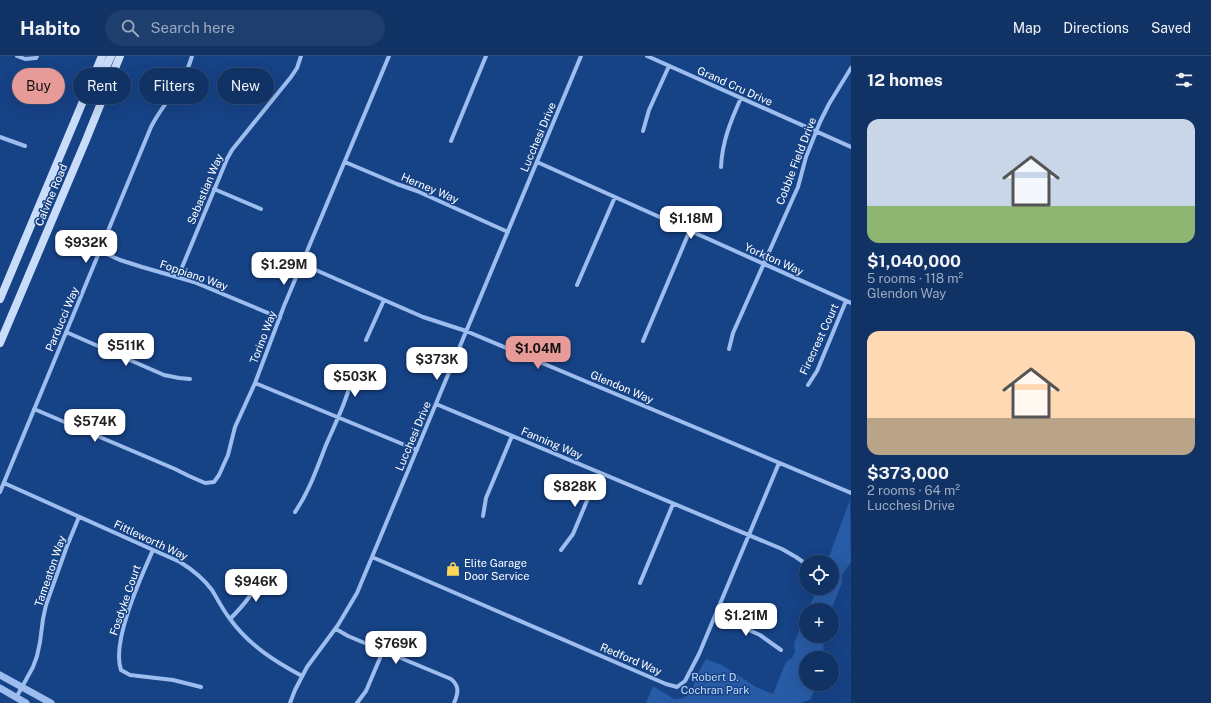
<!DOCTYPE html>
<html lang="en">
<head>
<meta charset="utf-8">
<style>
	:root { --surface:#103264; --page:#1e3e6d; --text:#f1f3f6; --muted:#9caabf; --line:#304d78; --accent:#e69b98 }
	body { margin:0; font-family:"Public Sans",sans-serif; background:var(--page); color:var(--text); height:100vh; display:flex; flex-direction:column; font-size:15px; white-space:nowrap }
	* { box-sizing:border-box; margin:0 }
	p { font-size:13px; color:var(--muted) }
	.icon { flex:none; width:22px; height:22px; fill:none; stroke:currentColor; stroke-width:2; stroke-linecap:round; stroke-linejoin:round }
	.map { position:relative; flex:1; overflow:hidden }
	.drawer { display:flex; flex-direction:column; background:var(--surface); width:360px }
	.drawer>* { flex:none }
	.guide { position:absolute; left:12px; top:12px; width:380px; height:36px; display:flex; gap:8px }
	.controls { position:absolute; left:799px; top:499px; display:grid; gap:8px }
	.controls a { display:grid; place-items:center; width:40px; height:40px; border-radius:50%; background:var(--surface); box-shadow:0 4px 16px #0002,0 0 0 1px var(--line); font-size:20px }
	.price { position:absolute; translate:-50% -34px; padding:0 9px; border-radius:8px; background:#fff; color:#222; font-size:13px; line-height:26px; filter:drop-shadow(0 1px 2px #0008) }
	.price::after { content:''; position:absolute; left:50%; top:24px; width:12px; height:9px; margin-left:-6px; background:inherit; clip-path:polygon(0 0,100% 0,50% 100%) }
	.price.current { background:var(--accent); color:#111 }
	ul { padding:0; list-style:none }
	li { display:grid; align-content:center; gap:8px; height:212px; padding:0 16px }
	li span { display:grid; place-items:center; height:124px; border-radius:12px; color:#555 }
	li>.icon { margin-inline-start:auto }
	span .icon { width:72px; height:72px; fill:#fffc; stroke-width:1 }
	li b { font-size:17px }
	h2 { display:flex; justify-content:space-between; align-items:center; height:48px; padding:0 16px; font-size:17px }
	.chip { padding:0 14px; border-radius:18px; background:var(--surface); box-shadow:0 4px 16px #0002,0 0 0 1px var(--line); font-size:14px; line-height:36px }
	.chip.current { background:var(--accent); color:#111 }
	header { display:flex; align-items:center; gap:24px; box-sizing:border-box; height:56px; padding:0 20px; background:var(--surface); border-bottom:1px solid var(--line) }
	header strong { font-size:19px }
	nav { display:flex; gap:22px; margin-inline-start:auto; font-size:14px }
	.search { width:280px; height:36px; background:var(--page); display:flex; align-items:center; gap:10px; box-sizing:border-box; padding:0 14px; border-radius:22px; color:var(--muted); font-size:15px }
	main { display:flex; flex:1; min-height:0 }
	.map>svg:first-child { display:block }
	.green { fill:#285ba5 }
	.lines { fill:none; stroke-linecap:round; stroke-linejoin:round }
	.minor { stroke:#9cbdee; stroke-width:4 }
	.tertiary { stroke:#9cbdee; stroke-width:7 }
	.secondary { stroke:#c9dcfa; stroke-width:8 }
	.labels { text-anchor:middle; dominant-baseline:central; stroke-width:3; stroke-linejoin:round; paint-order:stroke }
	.street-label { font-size:11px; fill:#fff; stroke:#164286 }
	.poi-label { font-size:11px; fill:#fff; stroke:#164286; text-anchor:start }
	.park-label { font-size:11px; fill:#c1d9fa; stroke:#164286 }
</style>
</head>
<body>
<header>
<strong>Habito</strong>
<div class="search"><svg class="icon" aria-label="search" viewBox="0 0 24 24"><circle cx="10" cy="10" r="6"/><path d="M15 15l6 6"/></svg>Search here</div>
<nav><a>Map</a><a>Directions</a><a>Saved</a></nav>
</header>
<main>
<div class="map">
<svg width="851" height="647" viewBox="0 0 851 647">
	<rect width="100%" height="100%" fill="#164286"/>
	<!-- green -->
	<path class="green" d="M850 444 851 506 842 519V527L831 554H808L817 532H832V506H827Z
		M806 559V580H824L823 602H806V628H816L811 643 801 647H646L653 630 674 643 683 642 691 637 694 629 696 621 706 603 722 609 756 631 773 638 786 606 792 602 795 596 794 587Z"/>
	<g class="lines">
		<!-- minor -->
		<path class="minor" d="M17 0 25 3 36 2 37 0
			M647 0 851 91
			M643 75 649 54 669 10
			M0 81 25 90
			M451 85 486 0
			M345 106 397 128 417 135 508 176
			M537 106 851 247
			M721 111C722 86 731 64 741 42
			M214 133 261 153
			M100 195 120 204 142 211 194 226 280 262
			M302 208 423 261 466 275 851 437
			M178 221 227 103 232 94 291 21 297 12 301 0
			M577 229 615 141
			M66 276 164 319 179 322 190 323
			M366 284 384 244
			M643 285 690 174
			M729 293 733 277 793 142 798 131 806 101 820 66 829 48 851 12
			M255 327 417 394
			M808 329 817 315 846 245
			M436 348 782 493 796 501 806 508
			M34 353 175 413 189 420 205 427 214 426 219 419 228 399 235 371 255 327 284 250 389 0
			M4 427 180 506C193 514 203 522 212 534 218 544 223 554 230 563 249 589 274 605 302 620
			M0 436 151 71C164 45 184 30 192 0
			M295 456C309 436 317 412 326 389 336 366 348 342 353 317
			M483 460 486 442 512 380
			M153 494C141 521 111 586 121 614L130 619 173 624 201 631
			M561 494 573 478 599 416
			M372 501 666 628 677 631 685 625 699 598 779 407
			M640 527 673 448
			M716 559 760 579 781 594
			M230 563C245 548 254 537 262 516
			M336 573 348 580 451 623C460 630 458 638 454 647
			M16 642 33 611 37 600 40 586 43 563 46 549 67 490 79 461
			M290 647 295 634 307 611 338 569 357 537 581 0
			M357 647 366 635 383 595"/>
		<!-- tertiary -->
		<path class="tertiary" d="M0 619 51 647
			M0 632 26 647"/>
		<!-- secondary -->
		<path class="secondary" d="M104 39 101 22 111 0
			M0 243 102 0
			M0 287 86 84 120 0"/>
	</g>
	<!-- icons -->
	<defs>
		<symbol id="shop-bare" viewBox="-9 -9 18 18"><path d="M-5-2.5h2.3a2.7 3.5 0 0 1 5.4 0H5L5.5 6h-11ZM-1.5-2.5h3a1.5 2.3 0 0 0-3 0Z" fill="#ffd658" stroke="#164286" stroke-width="2.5" paint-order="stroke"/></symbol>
	</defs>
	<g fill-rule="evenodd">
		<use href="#shop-bare" x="443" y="503" width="20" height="20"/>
	</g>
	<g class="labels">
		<!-- street labels -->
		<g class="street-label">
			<text transform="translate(735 30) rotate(24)">Grand Cru Drive</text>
			<text transform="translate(538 81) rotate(-67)">Lucchesi Drive</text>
			<text transform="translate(796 105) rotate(-69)">Cobble Field Drive</text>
			<text transform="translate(430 132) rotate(23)">Herney Way</text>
			<text transform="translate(205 133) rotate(-67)">Sebastian Way</text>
			<text transform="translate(51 139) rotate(-67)">Calvine Road</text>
			<text transform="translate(774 203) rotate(24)">Yorkton Way</text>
			<text transform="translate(194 219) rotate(19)">Foppiano Way</text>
			<text transform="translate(62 263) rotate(-67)">Parducci Way</text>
			<text transform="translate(263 281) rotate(-69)">Torino Way</text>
			<text transform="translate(819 283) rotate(-65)">Firecrest Court</text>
			<text transform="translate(622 331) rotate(23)">Glendon Way</text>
			<text transform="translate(413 380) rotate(-67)">Lucchesi Drive</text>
			<text transform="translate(552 387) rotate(23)">Fanning Way</text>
			<text transform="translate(151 484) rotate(25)">Fittleworth Way</text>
			<text transform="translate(50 515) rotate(-71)">Tameaton Way</text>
			<text transform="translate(125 544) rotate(-71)">Fosdyke Court</text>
			<text transform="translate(631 603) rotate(23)">Redford Way</text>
		</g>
		<!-- poi labels -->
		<g class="poi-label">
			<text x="464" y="507">Elite Garage<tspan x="464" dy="13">Door Service</tspan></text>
		</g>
		<!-- park labels -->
		<g class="park-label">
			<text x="715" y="621">Robert D.<tspan x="715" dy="13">Cochran Park</tspan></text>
		</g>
	</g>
</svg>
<div class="controls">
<a><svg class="icon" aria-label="locate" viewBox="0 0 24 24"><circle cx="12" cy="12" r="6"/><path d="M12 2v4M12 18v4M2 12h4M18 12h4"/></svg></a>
<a>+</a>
<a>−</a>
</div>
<b class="price" style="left:691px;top:184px">$1.18M</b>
<b class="price" style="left:86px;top:208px">$932K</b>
<b class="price" style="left:284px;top:230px">$1.29M</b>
<b class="price" style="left:126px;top:311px">$511K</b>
<b class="price current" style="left:538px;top:314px">$1.04M</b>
<b class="price" style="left:437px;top:325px">$373K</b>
<b class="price" style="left:355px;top:342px">$503K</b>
<b class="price" style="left:95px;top:387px">$574K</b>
<b class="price" style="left:575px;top:452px">$828K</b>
<b class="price" style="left:256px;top:547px">$946K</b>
<b class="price" style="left:746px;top:581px">$1.21M</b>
<b class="price" style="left:396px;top:609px">$769K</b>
<div class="guide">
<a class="chip current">Buy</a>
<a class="chip">Rent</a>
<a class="chip">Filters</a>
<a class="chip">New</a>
</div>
</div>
<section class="drawer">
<h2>12 homes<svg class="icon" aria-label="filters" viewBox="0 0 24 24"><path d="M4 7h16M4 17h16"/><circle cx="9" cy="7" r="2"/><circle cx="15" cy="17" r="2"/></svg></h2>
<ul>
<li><span style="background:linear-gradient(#c9d6e8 70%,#8fb573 0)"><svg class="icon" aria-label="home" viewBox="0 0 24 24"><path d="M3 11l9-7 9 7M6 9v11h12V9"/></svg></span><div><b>$1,040,000</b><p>5 rooms · 118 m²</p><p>Glendon Way</p></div></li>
<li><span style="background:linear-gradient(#ffd9b3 70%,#b9a48a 0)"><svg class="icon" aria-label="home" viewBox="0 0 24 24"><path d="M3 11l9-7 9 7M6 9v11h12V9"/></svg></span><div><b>$373,000</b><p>2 rooms · 64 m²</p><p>Lucchesi Drive</p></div></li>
</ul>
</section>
</main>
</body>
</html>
